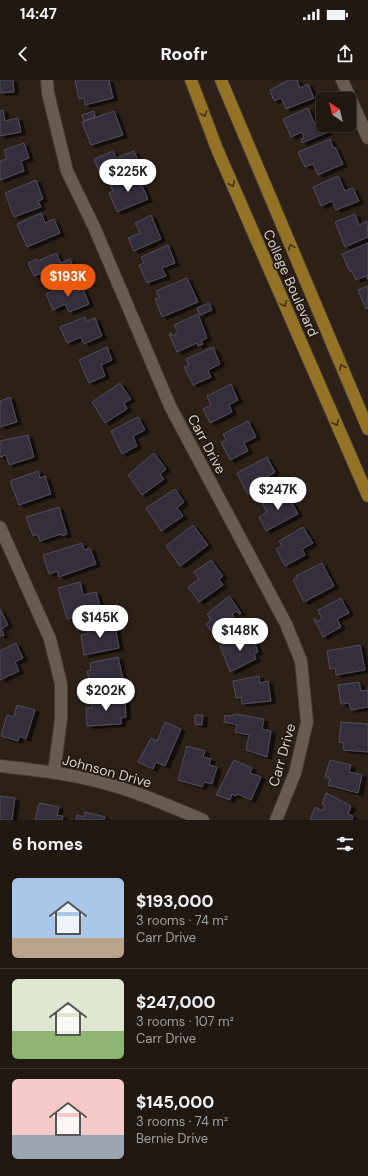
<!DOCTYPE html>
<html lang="en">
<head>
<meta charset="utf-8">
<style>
	:root { --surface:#211811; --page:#2d251f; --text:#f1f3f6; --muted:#a2a09f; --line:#3e3731; --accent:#ea580c }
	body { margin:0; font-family:"DM Sans",sans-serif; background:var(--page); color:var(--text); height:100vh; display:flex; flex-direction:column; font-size:15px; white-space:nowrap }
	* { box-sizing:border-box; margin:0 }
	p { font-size:13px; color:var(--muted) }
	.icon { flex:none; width:22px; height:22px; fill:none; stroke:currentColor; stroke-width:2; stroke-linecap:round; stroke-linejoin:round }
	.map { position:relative; height:740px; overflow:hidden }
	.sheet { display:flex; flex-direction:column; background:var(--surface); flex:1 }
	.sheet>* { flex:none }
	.needle { width:26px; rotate:325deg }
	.buttons { position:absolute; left:316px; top:12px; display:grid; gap:8px }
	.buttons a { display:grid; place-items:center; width:40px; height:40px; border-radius:6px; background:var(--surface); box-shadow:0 2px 6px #0003,0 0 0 1px var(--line); font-size:20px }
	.price { position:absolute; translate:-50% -34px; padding:0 9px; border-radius:14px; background:#fff; color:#222; font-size:13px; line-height:26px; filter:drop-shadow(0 1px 2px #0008) }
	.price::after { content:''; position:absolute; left:50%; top:24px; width:12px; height:9px; margin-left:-6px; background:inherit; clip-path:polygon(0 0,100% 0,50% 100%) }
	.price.active { background:var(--accent); color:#fff }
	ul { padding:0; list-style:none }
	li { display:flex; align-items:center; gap:12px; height:100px; padding:0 12px }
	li+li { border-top:1px solid var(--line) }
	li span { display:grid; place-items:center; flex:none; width:112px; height:80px; border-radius:6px; color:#555 }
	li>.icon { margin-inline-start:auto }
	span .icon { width:48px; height:48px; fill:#fffc; stroke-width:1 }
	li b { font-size:17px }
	h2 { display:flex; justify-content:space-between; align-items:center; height:48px; padding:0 12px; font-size:17px }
	.status { display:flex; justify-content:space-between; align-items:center; height:28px; padding:0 20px; background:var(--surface); direction:ltr }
	.status svg { height:11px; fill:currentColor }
	header { display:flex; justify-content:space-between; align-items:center; height:52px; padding:0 12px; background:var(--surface); font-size:18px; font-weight:800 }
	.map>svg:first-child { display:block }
	.building { fill:#342f3d; stroke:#524d5b; filter:url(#shadow) }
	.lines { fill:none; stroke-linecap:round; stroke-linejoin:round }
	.minor-casing { stroke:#433a33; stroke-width:14 }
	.primary-casing { stroke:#433a33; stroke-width:14 }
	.minor { stroke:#695b50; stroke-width:12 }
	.primary { stroke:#947226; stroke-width:12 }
	.oneway { stroke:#443215 }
	.labels { text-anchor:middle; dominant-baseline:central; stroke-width:3.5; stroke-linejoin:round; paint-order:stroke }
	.street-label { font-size:14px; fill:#d8d0ca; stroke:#22170e }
</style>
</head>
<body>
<div class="status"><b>14:47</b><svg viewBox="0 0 49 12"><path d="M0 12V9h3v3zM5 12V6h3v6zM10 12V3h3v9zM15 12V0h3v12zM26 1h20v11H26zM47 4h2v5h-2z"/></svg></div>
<header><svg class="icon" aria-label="back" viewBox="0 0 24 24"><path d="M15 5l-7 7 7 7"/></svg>Roofr<svg class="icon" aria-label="share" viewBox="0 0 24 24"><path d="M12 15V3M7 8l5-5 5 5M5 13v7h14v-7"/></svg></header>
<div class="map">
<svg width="368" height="740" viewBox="0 0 368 740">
	<defs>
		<filter id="shadow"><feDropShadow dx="4.5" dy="2.5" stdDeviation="0" flood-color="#0009"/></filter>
	</defs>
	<rect width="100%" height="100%" fill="#2c2017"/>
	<!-- building -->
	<path class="building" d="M0 0H13L14 12 0 13Z
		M75 0H109L113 18 85 25 84 18 79 19Z
		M289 0H297L300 8 308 4 314 18 286 29 281 18 274 21 270 10Z
		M308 28 314 43 323 39V45H325L328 52 302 63 301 59 304 58 302 52 291 57 283 39Z
		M3 30 5 41 18 38 21 52 0 56V31Z
		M94 31 95 37 84 41 82 35Z
		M114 31 123 55 91 65 82 42Z
		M330 59 333 68 335 67 343 84 318 95 313 84 305 87 298 72Z
		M24 63 29 78 21 81 24 91 0 100V81L7 79 4 70Z
		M113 71 116 78 134 71 141 87 104 103 101 95 103 92 100 94 94 79Z
		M137 94 148 119 117 132 109 113 113 111 110 105Z
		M338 96 345 111 353 108 359 121 336 130 332 121 321 126 313 107Z
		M36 100 43 119 38 121 41 127 14 137 5 113Z
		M41 133 45 143 54 139 60 153 27 167 17 144Z
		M355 134 359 145 367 141 368 157 345 167 335 142Z
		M151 135 161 159 134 171 128 158 140 153 135 143Z
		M368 163V200L366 196 356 200 352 191 350 192 342 174Z
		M168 165 175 183 162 188 166 196 147 203 139 185 144 183 141 177Z
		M56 173 61 183 70 179 76 193 47 204 42 193 34 196 28 183 37 179 38 181Z
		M187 198 198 222 162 237 155 219 159 218 156 211Z
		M71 203 75 212 83 209 89 224 69 232 65 224 53 230 46 214Z
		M368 206V228L366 229 358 210Z
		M209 223 212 230 200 235 197 228Z
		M198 234 207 258 201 261 203 264 198 266 197 263 177 272 169 254 171 253 172 256 178 253 174 245Z
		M85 237 87 241 95 238 102 256 84 264 81 257 67 263 60 247Z
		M107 267 112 280 101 285 105 296 89 303 79 280Z
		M213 267 220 284 208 290 211 297 193 305 184 287 189 285 186 279Z
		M120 303 131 319 124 323 127 329 105 343 92 322Z
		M231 304 238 320 229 325 232 332 210 343 203 329 211 325 207 316Z
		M10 317 17 342 0 347V321Z
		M138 337 145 350 133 356 137 366 122 374 111 351Z
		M248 341 256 357 244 363 248 371 230 380 221 362 226 360 223 354Z
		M28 355 34 377 9 385 6 375 0 377V361Z
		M154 373 166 389 160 394 164 399 142 415 128 395Z
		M267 377 275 392 264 399 267 405 248 415 237 393Z
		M38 391 40 398 45 396 51 414 19 425 10 401Z
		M175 409 184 422 177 428 183 436 161 451 146 428Z
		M286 412 298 434 266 451 259 437 267 432 262 424Z
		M59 427 67 454 62 456 61 454 40 461 37 454 33 456 26 437Z
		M193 445 208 465 180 486 166 466Z
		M303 447 313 463 302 469 305 475 285 486 276 469 282 466 279 461Z
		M82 463 84 470 90 468 96 484 59 497 57 491 49 494 43 475Z
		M211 480 223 496 219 499 223 505 199 522 188 507 199 499 194 492Z
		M322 483 334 506 304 522 293 500 297 498 296 496Z
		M80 502 83 515 96 512 101 530 67 539 58 508Z
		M229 516 241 533 239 534 237 531 232 534 238 542 216 558 206 544 211 540 207 534Z
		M341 518 349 533 337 539 341 547 323 557 314 539H315L317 542 322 539 318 530Z
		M0 529 8 545 1 549 4 555 0 556Z
		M114 542 119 568 84 575 81 555 88 554 87 548Z
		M251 553 258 572 254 574 256 579 230 592 220 566Z
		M16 563 23 578 15 582 19 591 0 600V571Z
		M360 565 365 590 336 595 335 588 330 589 327 571Z
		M118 577 124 603 92 611 87 591 91 590 90 583Z
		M259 596 260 603 268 601 271 621 242 624 241 617 236 618 233 601Z
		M359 602 361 611 368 610V627L351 630 349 623 341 624 338 605Z
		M125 618 126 637 121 638V644L87 646 86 628H92V621Z
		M17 625 35 630 26 659 19 656 18 661 1 656 7 635 14 637Z
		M236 634 264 639 262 649 271 651 267 677 246 670 249 655 235 652 237 645 224 642 225 635 231 636Z
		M195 635H203L202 645 195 644Z
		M165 642 181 649 165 686 156 682 153 689 138 682 151 658 157 661Z
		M341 642 368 644V672L343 670 344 663 339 662Z
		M187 666 205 671 203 677 211 679 209 685 217 687 212 704 204 702 202 707 178 700Z
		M234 680 252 688 250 693 261 697 251 720 237 714 236 716 232 714 230 720 216 715Z
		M330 680 351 685 349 692 362 695 358 713 328 705 330 698 325 697Z
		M326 713 351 726 348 734 353 736 352 740H310L315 727 323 731 325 725 322 724Z
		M0 716 15 718 12 740H0Z
		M39 723 59 727 57 735 63 736 62 740H35Z
		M85 732 105 737 104 740H76L77 735 84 737Z"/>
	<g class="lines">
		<defs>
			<path id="minor" d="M47 0 48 13 67 91 95 149 170 326 286 544 301 581 307 642 295 693 276 740
				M342 0 368 58
				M0 447 50 559 61 604V639L54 693
				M0 686C33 690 67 693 100 702 136 711 169 726 203 740"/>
			<path id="primary" d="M191 0 217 69 368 416
				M221 0 368 349"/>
		</defs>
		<!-- minor casing -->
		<use href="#minor" class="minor-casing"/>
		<!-- primary casing -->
		<use href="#primary" class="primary-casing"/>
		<!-- minor -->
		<use href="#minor" class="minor"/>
		<!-- primary -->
		<use href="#primary" class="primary"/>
	</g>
	<!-- one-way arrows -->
	<defs><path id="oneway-chevron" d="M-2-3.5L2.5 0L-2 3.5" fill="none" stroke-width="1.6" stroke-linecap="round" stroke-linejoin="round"/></defs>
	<g class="oneway">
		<use href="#oneway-chevron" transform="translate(204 34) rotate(69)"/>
		<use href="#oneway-chevron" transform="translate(232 104) rotate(66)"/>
		<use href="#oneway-chevron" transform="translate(291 167) rotate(-113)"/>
		<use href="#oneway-chevron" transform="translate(284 224) rotate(66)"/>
		<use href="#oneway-chevron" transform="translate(342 287) rotate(-113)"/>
		<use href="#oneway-chevron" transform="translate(336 343) rotate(66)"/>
	</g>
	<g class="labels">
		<!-- street labels -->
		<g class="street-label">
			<text transform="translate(291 203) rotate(66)">College Boulevard</text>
			<text transform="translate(207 364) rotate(62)">Carr Drive</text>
			<text transform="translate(282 675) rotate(-74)">Carr Drive</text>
			<text transform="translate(107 691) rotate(15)">Johnson Drive</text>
		</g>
	</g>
</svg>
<div class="buttons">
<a><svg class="needle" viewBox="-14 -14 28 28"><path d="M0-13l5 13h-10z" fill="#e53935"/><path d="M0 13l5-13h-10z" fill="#a2a09f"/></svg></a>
</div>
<b class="price" style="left:128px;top:113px">$225K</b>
<b class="price active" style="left:68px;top:218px">$193K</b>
<b class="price" style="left:278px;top:431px">$247K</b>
<b class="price" style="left:100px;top:559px">$145K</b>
<b class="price" style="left:240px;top:572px">$148K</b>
<b class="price" style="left:106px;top:632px">$202K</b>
</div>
<section class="sheet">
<h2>6 homes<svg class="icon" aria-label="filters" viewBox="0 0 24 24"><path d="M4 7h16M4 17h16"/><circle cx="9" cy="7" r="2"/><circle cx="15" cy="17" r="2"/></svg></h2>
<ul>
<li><span style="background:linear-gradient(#a9c7e8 75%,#b9a48a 0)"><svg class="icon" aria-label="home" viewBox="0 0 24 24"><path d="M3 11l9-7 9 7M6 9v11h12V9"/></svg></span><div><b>$193,000</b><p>3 rooms · 74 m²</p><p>Carr Drive</p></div></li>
<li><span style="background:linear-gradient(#dfe7d0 65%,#8fb573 0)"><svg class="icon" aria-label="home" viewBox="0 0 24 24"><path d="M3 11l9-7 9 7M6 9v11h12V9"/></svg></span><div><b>$247,000</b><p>3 rooms · 107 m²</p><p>Carr Drive</p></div></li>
<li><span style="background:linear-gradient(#f6c9c9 70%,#9aa5b1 0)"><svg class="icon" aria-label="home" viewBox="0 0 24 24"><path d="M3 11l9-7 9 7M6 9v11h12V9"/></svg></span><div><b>$145,000</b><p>3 rooms · 74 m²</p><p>Bernie Drive</p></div></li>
</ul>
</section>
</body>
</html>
